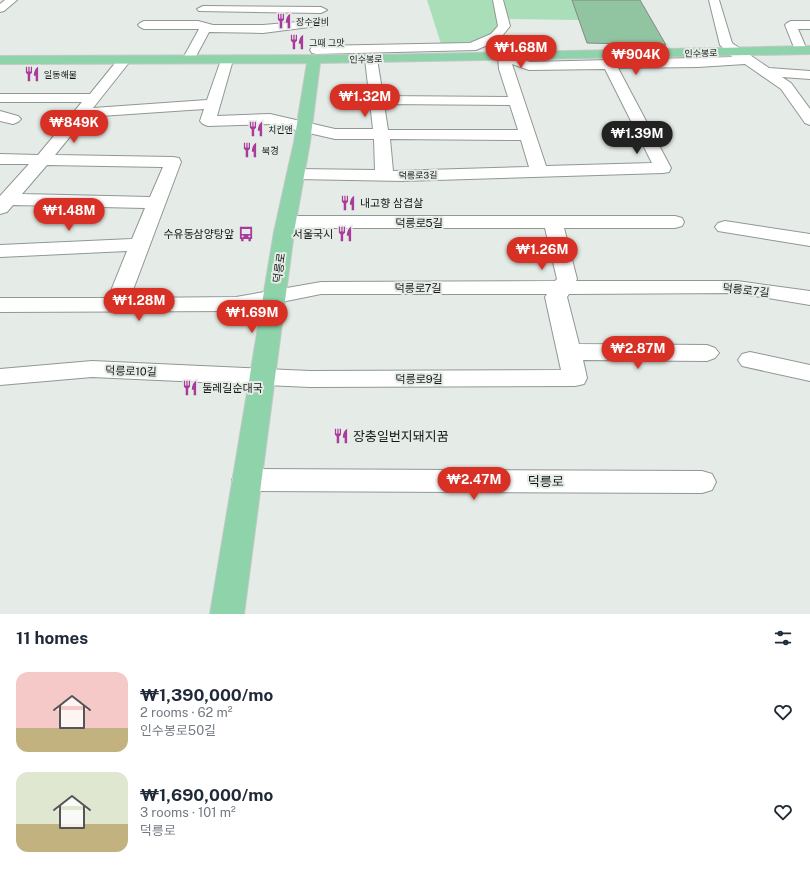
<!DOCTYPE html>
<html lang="en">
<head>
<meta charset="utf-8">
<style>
	:root { --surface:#fff; --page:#f2f2f3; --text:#1f2937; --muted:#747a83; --accent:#d93025 }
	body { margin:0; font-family:"Public Sans","Noto Sans KR",sans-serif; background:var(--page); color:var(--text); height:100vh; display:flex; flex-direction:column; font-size:15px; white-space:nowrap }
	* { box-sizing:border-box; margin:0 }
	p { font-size:13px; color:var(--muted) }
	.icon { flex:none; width:22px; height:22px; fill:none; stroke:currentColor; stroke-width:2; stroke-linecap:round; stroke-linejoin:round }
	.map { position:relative; height:614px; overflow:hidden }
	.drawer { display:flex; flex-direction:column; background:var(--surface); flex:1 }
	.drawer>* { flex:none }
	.price { position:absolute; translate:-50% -34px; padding:0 9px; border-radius:14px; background:var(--accent); color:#fff; font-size:13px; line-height:26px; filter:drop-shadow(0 1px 2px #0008) }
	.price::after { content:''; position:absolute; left:50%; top:24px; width:12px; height:9px; margin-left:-6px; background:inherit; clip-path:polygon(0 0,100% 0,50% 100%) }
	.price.on { background:#222; color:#fff }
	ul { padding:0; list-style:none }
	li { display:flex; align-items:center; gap:12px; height:100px; padding:0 16px }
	li span { display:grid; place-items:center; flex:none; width:112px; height:80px; border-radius:12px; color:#555 }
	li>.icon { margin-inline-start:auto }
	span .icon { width:48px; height:48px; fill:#fffc; stroke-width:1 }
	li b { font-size:17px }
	h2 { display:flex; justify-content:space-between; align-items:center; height:48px; padding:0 16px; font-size:17px }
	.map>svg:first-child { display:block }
	.green { fill:#aadeb9 }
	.building { fill:#91c4a0; stroke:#828884 }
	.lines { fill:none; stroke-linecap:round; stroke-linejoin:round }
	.minor-casing { stroke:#919792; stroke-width:2 }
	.major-casing { stroke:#c7c7c7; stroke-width:2 }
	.minor { fill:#fff; fill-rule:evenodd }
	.major { fill:#8fd3aa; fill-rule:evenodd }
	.labels { text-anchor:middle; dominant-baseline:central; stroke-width:4; stroke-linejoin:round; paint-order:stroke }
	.far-poi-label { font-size:9px; fill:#151716; stroke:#e5ece7; text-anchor:start }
	.far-street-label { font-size:9px; fill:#151716; stroke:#e5ece7 }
	.poi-label { font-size:11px; fill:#151716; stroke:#e5ece7; text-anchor:start }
	.street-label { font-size:11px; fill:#151716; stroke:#e5ece7 }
	.near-poi-label { font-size:13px; fill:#151716; stroke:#e5ece7; text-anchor:start }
	.near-street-label { font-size:13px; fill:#151716; stroke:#e5ece7 }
</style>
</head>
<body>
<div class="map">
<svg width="810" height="614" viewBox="0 0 810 614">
	<rect width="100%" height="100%" fill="#e5ece7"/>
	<!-- green -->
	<path class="green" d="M427 0H572L579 20 502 19 504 26 472 47H442Z"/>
	<!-- building -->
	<path class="building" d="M572 0H640L666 45 587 43Z"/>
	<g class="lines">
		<defs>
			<path id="minor" d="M5 0H17L4 11 0 12V4Z
				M493 0H503L510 26 499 40 476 50 316 54 312 53 310 50 312 47 316 46 470 43 491 34 498 26Z
				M709 0H719L732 43 769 68 810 71V79L782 77 791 83 810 109V125L805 123 781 89 745 64 698 67 618 68 671 168 669 172 663 173 403 181 296 179 290 178 287 174 290 170 296 169 375 170 374 139H335L270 124 208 126 203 124 200 121 204 109 86 117 55 155 173 157 179 158 181 162 130 298 236 297 321 282 555 281 557 279 545 228H286L279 226 277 222 279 218 286 216H675L682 218 684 222 682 226 675 228H564L577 279 576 281H737L810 291V305L737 293 569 294 567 297 579 344 707 345 715 348 719 353 715 358 707 361 583 360 587 378 584 384 575 386 310 387 92 377 0 385V369L92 361 310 371 561 370 545 297 547 294H321L236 311 0 312V298H108L127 251 0 257V245L132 239 145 208 13 205 7 212 0 214V196L29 164H0V154L38 155 82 102H0V94H90L120 57H130L131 60 93 108 207 100 221 60 222 57H232L233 60 217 116 270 114 335 129H373L365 59 366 56H376L377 59 383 96 508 97 499 69 498 57 499 54H509L530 62 732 57 730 54 720 45ZM512 64 529 70 605 69 652 163 546 166ZM384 104 510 105 518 130H388ZM390 139 521 140 529 167 393 171ZM47 165 163 167 150 197 22 194Z
				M203 6 321 7 327 10 321 13 199 11 197 9Z
				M321 20 325 21 327 23 325 25 263 33 209 32 194 60 193 63H183L182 60 199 29H144L140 27 138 25 140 23 144 21H198L213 25H263Z
				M791 21H810V29H798L807 50 805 53H797L795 50 785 25 787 23Z
				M0 111 18 116 21 119 18 122 13 124 0 121Z
				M725 221 810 234V246L718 231 715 227 718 223Z
				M750 352 810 365V381L742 366 738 360 742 354Z
				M246 469 702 471 712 474 716 482 712 490 702 493 246 491 236 488 232 480 236 472Z"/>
			<path id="major" d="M810 46V54L320 63 310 142 294 232 244 614H210L274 232 294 142 307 63 0 64V56L371 55Z"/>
		</defs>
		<!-- minor casing -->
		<use href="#minor" class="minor-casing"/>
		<!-- major casing -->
		<use href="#major" class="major-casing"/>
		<!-- minor -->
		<use href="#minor" class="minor"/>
		<!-- major -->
		<use href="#major" class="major"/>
	</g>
	<!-- icons -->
	<defs>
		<symbol id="restaurant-bare" viewBox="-9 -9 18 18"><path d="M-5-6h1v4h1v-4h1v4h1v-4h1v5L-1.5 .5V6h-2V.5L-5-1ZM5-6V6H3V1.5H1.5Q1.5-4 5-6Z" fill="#a93b9a" stroke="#e5ece7" stroke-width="2.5" paint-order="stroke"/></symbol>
		<symbol id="bus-bare" viewBox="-9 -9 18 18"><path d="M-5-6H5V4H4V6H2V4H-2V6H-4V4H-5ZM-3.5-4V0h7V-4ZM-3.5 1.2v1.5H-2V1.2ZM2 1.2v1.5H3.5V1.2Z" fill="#a93b9a" stroke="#e5ece7" stroke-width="2.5" paint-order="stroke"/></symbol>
	</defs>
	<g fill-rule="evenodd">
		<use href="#restaurant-bare" x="273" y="10" width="22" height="22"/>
		<use href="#restaurant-bare" x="286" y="31" width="22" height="22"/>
		<use href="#restaurant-bare" x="21" y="63" width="22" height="22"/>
		<use href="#restaurant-bare" x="245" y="118" width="22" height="22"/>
		<use href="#restaurant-bare" x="239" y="139" width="22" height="22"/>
		<use href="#restaurant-bare" x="337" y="192" width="22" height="22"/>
		<use href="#bus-bare" x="235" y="223" width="22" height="22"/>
		<use href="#restaurant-bare" x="334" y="223" width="22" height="22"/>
		<use href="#restaurant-bare" x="179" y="377" width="22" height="22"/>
		<use href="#restaurant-bare" x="330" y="425" width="22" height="22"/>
	</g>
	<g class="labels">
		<!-- far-poi labels -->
		<g class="far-poi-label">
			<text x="296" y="21">장수갈비</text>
			<text x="309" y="42">그때 그맛</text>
			<text x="44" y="74">일동해물</text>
			<text x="268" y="129">치킨앤</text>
			<text x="262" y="150">북경</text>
		</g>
		<!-- far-street labels -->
		<g class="far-street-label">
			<text transform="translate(701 53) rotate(-1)">인수봉로</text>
			<text transform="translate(366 59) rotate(-1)">인수봉로</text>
			<text transform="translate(418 175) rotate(-1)">덕릉로3길</text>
		</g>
		<!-- poi labels -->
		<g class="poi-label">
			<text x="360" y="203">내고향 삼겹살</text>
			<text x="234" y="234" text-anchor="end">수유동삼양탕앞</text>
			<text x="333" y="234" text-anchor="end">서울국시</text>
			<text x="202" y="388">둘레길순대국</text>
		</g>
		<!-- street labels -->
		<g class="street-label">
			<text x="419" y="223">덕릉로5길</text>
			<text transform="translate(279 268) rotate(-82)">덕릉로</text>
			<text x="418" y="288">덕릉로7길</text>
			<text transform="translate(746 290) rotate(6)">덕릉로7길</text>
			<text transform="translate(131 371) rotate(2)">덕릉로10길</text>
			<text x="419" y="379">덕릉로9길</text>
		</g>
		<!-- near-poi labels -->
		<g class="near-poi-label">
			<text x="353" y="436">장충일번지돼지꿈</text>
		</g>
		<!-- near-street labels -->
		<g class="near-street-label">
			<text x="546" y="481">덕릉로</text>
		</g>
	</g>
</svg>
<b class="price" style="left:521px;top:69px">₩1.68M</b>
<b class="price" style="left:636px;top:76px">₩904K</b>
<b class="price" style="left:365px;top:118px">₩1.32M</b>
<b class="price" style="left:74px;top:144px">₩849K</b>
<b class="price on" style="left:637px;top:155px">₩1.39M</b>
<b class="price" style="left:69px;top:232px">₩1.48M</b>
<b class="price" style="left:542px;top:271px">₩1.26M</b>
<b class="price" style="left:139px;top:322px">₩1.28M</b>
<b class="price" style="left:252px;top:334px">₩1.69M</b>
<b class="price" style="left:638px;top:370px">₩2.87M</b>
<b class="price" style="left:474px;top:501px">₩2.47M</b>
</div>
<section class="drawer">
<h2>11 homes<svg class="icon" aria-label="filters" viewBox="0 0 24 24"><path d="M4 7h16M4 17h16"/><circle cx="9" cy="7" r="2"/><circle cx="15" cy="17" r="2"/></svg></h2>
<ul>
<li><span style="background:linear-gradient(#f6c9c9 70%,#c2b280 0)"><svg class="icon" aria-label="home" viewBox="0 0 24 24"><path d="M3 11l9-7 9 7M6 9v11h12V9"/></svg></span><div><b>₩1,390,000/mo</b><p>2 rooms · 62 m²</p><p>인수봉로50길</p></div><svg class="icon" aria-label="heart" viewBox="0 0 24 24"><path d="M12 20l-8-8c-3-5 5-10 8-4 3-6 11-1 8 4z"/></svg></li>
<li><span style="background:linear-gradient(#dfe7d0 65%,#c2b280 0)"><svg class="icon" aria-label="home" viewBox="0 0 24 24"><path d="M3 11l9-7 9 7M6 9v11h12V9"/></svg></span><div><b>₩1,690,000/mo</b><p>3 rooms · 101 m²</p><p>덕릉로</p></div><svg class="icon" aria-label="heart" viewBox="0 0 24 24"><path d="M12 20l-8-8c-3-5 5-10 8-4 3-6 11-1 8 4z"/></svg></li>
</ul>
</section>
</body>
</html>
